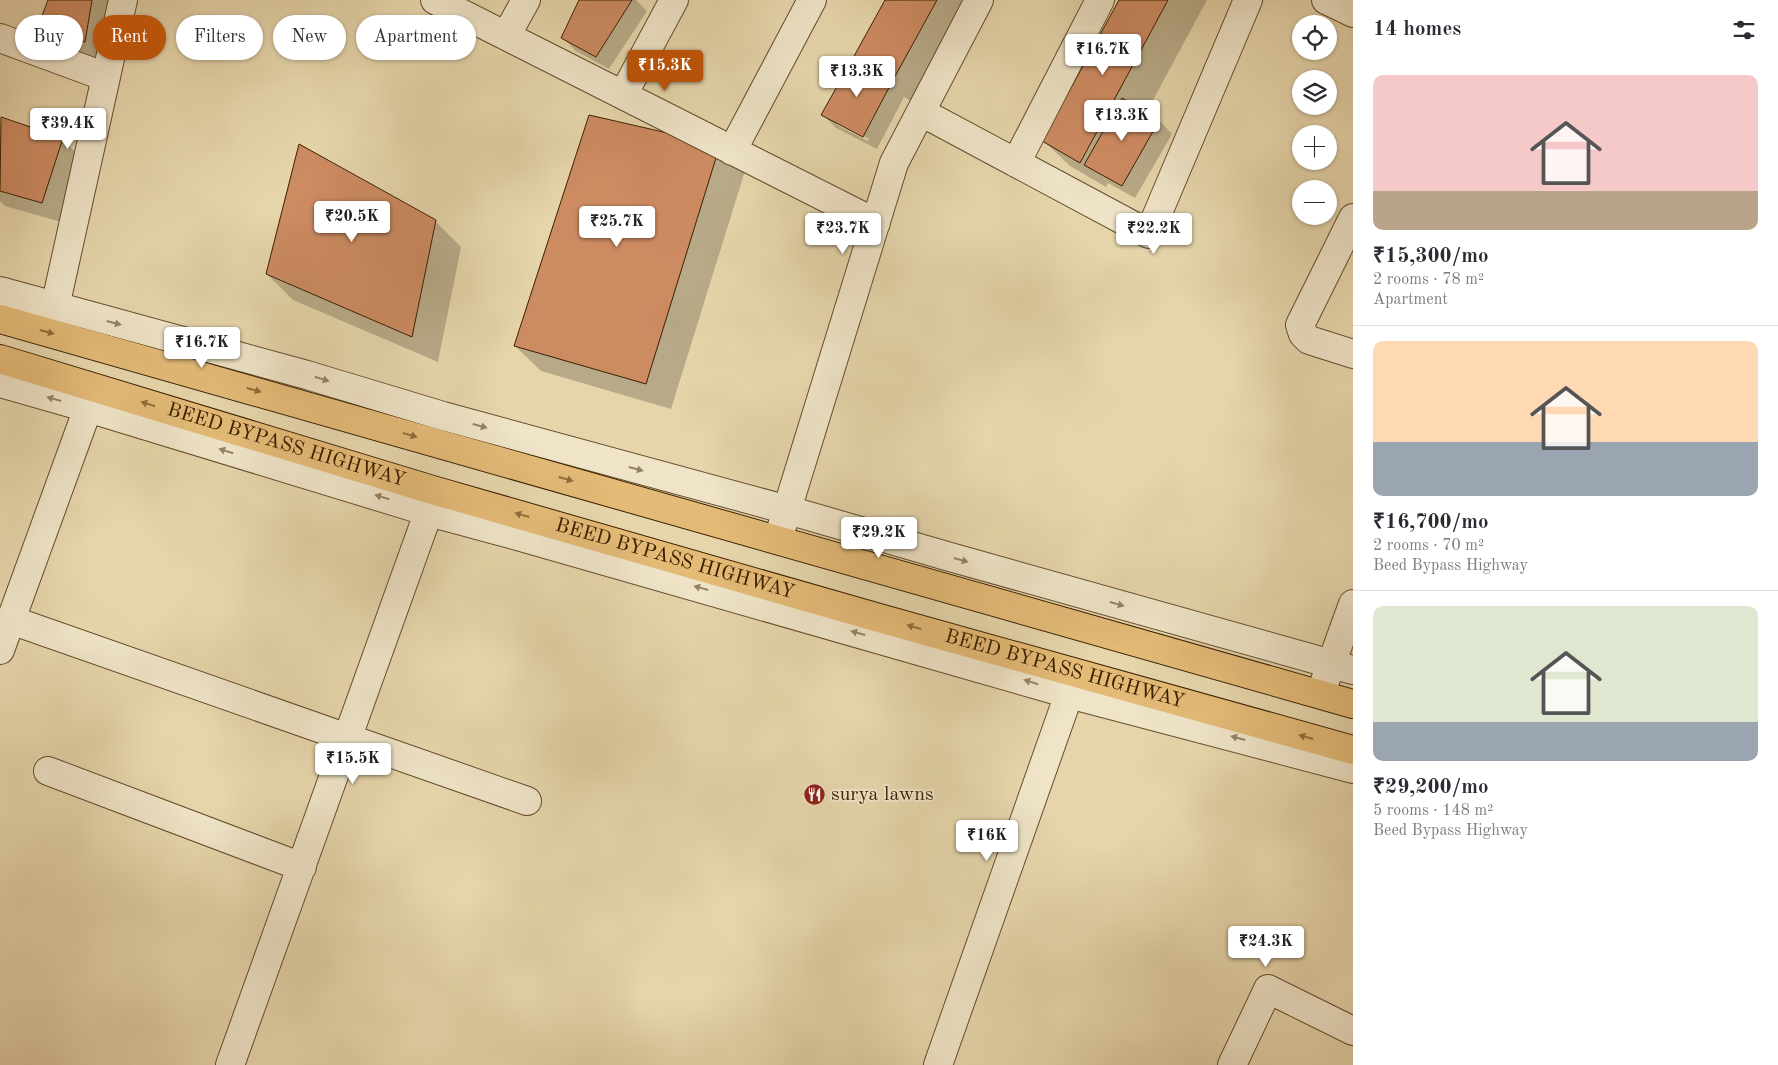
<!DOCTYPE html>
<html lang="en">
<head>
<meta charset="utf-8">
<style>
	:root { --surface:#fff; --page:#f7f7f7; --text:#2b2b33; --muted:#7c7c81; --line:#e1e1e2; --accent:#b45309 }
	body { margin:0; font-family:"Old Standard TT",serif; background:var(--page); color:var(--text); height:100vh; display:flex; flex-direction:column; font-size:19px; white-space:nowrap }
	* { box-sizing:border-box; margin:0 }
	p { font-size:16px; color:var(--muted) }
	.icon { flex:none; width:28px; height:28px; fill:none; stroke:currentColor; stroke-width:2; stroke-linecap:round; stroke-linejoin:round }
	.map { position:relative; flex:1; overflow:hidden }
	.drawer { display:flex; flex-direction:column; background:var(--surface); width:425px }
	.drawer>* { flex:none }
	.guide { position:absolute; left:15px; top:15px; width:475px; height:45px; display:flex; gap:10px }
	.controls { position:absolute; left:1292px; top:15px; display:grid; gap:10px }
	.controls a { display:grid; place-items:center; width:45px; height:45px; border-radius:50%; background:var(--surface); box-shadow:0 1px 4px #0004; font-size:25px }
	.price { position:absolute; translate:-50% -42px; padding:0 11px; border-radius:5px; background:#fff; color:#222; font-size:16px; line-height:32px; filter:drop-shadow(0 1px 2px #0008) }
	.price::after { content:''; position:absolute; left:50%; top:30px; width:15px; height:11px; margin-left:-8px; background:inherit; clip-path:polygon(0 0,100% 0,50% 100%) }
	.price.active { background:var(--accent); color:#fff }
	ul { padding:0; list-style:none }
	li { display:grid; align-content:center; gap:10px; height:265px; padding:0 20px }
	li+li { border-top:1px solid var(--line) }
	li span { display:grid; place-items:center; height:155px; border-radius:10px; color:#555 }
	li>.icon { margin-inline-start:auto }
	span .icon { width:90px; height:90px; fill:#fffc; stroke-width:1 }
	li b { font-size:21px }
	h2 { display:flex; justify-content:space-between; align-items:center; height:60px; padding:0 20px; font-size:21px }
	.pill { padding:0 18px; border-radius:22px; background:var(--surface); box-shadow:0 1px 4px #0004; font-size:18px; line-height:45px }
	.pill.active { background:var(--accent); color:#fff }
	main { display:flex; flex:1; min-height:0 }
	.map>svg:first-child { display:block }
	.shadow { fill:#0003; fill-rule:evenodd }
	.building { fill:#cd8b62; stroke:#392000 }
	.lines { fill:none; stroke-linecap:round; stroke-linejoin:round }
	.minor-casing { stroke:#644d2b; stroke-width:30 }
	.highway-casing { stroke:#392000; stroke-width:30 }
	.minor { stroke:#efe4c8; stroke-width:28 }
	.highway { stroke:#e3ba76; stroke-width:28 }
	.oneway { fill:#948264 }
	.oneway2 { fill:#8e6d3b }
	.labels { text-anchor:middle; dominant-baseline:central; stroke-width:4; stroke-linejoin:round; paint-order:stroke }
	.street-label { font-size:20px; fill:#392000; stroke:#efe4c8 }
	.poi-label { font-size:20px; fill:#392000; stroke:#efe4c8; text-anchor:start }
</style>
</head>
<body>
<main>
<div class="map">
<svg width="1353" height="1065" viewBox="0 0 1353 1065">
	<rect width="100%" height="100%" fill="#e6d5ab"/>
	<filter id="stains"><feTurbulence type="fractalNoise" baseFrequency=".004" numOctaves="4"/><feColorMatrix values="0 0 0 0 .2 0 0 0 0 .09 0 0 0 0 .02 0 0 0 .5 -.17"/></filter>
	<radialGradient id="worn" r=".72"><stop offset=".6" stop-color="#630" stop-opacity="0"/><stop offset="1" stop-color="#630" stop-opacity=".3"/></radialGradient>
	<!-- shadow -->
	<path class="shadow" d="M49 0H114L104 61 58 48 38 28Z
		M580 0H636L647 11 609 69 576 51 563 38Z
		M886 0H977L919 105 904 97 877 149 836 128 823 115ZM837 122 869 139 868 141 837 125Z
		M1120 0H1207L1146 113 1159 120 1172 134 1135 198 1108 183 1106 187 1070 166 1044 141Z
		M2 118 62 139 82 159 61 222 5 206 0 201V125Z
		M720 146 745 171 671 409 541 371 515 346Z
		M435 221 461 247 438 362 293 300 267 274Z"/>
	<!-- building -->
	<path class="building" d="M48 0H92L85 42 37 29Z
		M579 0H632L596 57 561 38Z
		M885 0H937L893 80 853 58Z
		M1119 0H1168L1080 163 1042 141Z
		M853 58 893 80 863 137 821 115Z
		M1122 98 1160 119 1122 186 1084 165Z
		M589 115 720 145 646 384 514 346Z
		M1 117 63 138 42 203 0 191Z
		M299 144 436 220 412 337 266 274Z"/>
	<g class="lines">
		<defs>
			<path id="minor" d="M435 0 876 223
				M1326 0 1353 13
				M506 36 526 0
				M0 38 106 77
				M623 95 674 0
				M921 112 1149 234 1248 0
				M732 151 812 0
				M1016 163 1100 0
				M1353 218 1300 325 1303 334 1309 340 1353 354
				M0 291 307 375 443 416 788 510 950 557 1353 670
				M55 307 123 0
				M0 383 88 408 429 512 521 537 1069 694 1353 769
				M782 526 894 163 979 0
				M11 620 527 801
				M0 650 88 408
				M1325 681 1353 604
				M48 771 302 867
				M230 1065 435 494
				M938 1065 1075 677
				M1232 1065 1268 989 1353 1031"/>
			<g id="highway">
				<path d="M0 319 1353 704"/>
				<path id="s1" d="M0 359 436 491 879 618 1353 750"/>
			</g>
		</defs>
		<!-- minor casing -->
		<use href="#minor" class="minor-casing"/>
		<!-- highway casing -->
		<use href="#highway" class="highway-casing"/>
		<!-- minor -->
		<use href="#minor" class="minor"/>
		<!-- highway -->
		<use href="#highway" class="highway"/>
	</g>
	<!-- one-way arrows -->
	<defs><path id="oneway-solid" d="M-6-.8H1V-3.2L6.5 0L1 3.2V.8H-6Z" transform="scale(1.25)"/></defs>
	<g class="oneway">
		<use href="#oneway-solid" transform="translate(114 323) rotate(15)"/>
		<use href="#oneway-solid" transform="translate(322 379) rotate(17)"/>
		<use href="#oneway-solid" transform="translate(54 399) rotate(-164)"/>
		<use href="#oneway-solid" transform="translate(480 426) rotate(15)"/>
		<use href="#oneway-solid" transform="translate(226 451) rotate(-163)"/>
		<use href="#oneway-solid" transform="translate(636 469) rotate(15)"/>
		<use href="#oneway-solid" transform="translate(382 497) rotate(-163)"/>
		<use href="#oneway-solid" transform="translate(961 560) rotate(16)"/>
		<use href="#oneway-solid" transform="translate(701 588) rotate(-164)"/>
		<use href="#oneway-solid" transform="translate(1117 604) rotate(16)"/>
		<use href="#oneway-solid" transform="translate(858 633) rotate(-164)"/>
		<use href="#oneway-solid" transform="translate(1031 682) rotate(-163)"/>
		<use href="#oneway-solid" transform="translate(1238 738) rotate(-165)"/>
	</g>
	<g class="oneway2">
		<use href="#oneway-solid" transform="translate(47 332) rotate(15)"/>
		<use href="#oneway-solid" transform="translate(254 390) rotate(16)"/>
		<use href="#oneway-solid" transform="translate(148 404) rotate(-163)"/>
		<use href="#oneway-solid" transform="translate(410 435) rotate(16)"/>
		<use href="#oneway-solid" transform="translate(566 479) rotate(16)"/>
		<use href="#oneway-solid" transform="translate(522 515) rotate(-164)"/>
		<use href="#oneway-solid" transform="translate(914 627) rotate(-164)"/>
		<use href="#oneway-solid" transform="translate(1306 737) rotate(-164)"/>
	</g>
	<!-- icons -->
	<defs>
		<symbol id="restaurant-disc" viewBox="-11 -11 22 22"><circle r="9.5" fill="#8f2418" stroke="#efe4c8"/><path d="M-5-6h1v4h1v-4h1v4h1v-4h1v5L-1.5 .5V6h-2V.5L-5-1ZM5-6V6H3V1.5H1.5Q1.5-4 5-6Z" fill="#fff"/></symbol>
	</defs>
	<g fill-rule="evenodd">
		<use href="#restaurant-disc" x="802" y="782" width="25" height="25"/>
	</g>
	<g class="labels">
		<!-- street labels -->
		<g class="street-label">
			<text stroke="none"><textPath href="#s1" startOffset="299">BEED BYPASS HIGHWAY</textPath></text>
			<text stroke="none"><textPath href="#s1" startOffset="704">BEED BYPASS HIGHWAY</textPath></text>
			<text stroke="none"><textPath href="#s1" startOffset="1109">BEED BYPASS HIGHWAY</textPath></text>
		</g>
		<!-- poi labels -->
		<g class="poi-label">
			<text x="831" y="795">surya lawns</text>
		</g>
	</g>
	<rect width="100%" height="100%" filter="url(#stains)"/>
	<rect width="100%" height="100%" fill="url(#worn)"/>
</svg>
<div class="controls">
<a><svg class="icon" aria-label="locate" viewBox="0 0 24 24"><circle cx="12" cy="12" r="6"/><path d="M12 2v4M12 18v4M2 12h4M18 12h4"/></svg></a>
<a><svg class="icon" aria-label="layers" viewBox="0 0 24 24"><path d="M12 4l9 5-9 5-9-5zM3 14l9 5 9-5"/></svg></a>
<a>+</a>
<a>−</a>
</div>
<b class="price" style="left:1103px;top:76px">₹16.7K</b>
<b class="price active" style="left:665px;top:92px">₹15.3K</b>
<b class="price" style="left:857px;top:98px">₹13.3K</b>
<b class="price" style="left:1122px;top:142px">₹13.3K</b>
<b class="price" style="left:68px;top:150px">₹39.4K</b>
<b class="price" style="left:352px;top:243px">₹20.5K</b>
<b class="price" style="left:617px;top:248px">₹25.7K</b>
<b class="price" style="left:843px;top:255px">₹23.7K</b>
<b class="price" style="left:1154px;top:255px">₹22.2K</b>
<b class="price" style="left:202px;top:369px">₹16.7K</b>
<b class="price" style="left:879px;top:559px">₹29.2K</b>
<b class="price" style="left:353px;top:785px">₹15.5K</b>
<b class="price" style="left:987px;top:862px">₹16K</b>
<b class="price" style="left:1266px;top:968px">₹24.3K</b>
<div class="guide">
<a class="pill">Buy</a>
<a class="pill active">Rent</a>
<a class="pill">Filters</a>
<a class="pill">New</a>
<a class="pill">Apartment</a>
</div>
</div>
<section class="drawer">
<h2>14 homes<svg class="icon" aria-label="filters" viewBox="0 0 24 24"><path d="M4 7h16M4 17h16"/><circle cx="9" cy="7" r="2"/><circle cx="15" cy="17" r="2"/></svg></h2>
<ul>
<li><span style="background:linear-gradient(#f6c9c9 75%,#b9a48a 0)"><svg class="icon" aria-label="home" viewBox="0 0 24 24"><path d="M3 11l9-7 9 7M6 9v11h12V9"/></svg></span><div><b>₹15,300/mo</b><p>2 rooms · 78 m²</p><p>Apartment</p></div></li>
<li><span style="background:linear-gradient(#ffd9b3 65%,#9aa5b1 0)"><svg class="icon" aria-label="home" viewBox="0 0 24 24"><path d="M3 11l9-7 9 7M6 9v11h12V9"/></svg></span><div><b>₹16,700/mo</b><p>2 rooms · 70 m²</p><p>Beed Bypass Highway</p></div></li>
<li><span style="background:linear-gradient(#dfe7d0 75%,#9aa5b1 0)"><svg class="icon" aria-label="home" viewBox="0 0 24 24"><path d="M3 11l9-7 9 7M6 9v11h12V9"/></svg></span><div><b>₹29,200/mo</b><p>5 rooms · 148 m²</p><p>Beed Bypass Highway</p></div></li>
</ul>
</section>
</main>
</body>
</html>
